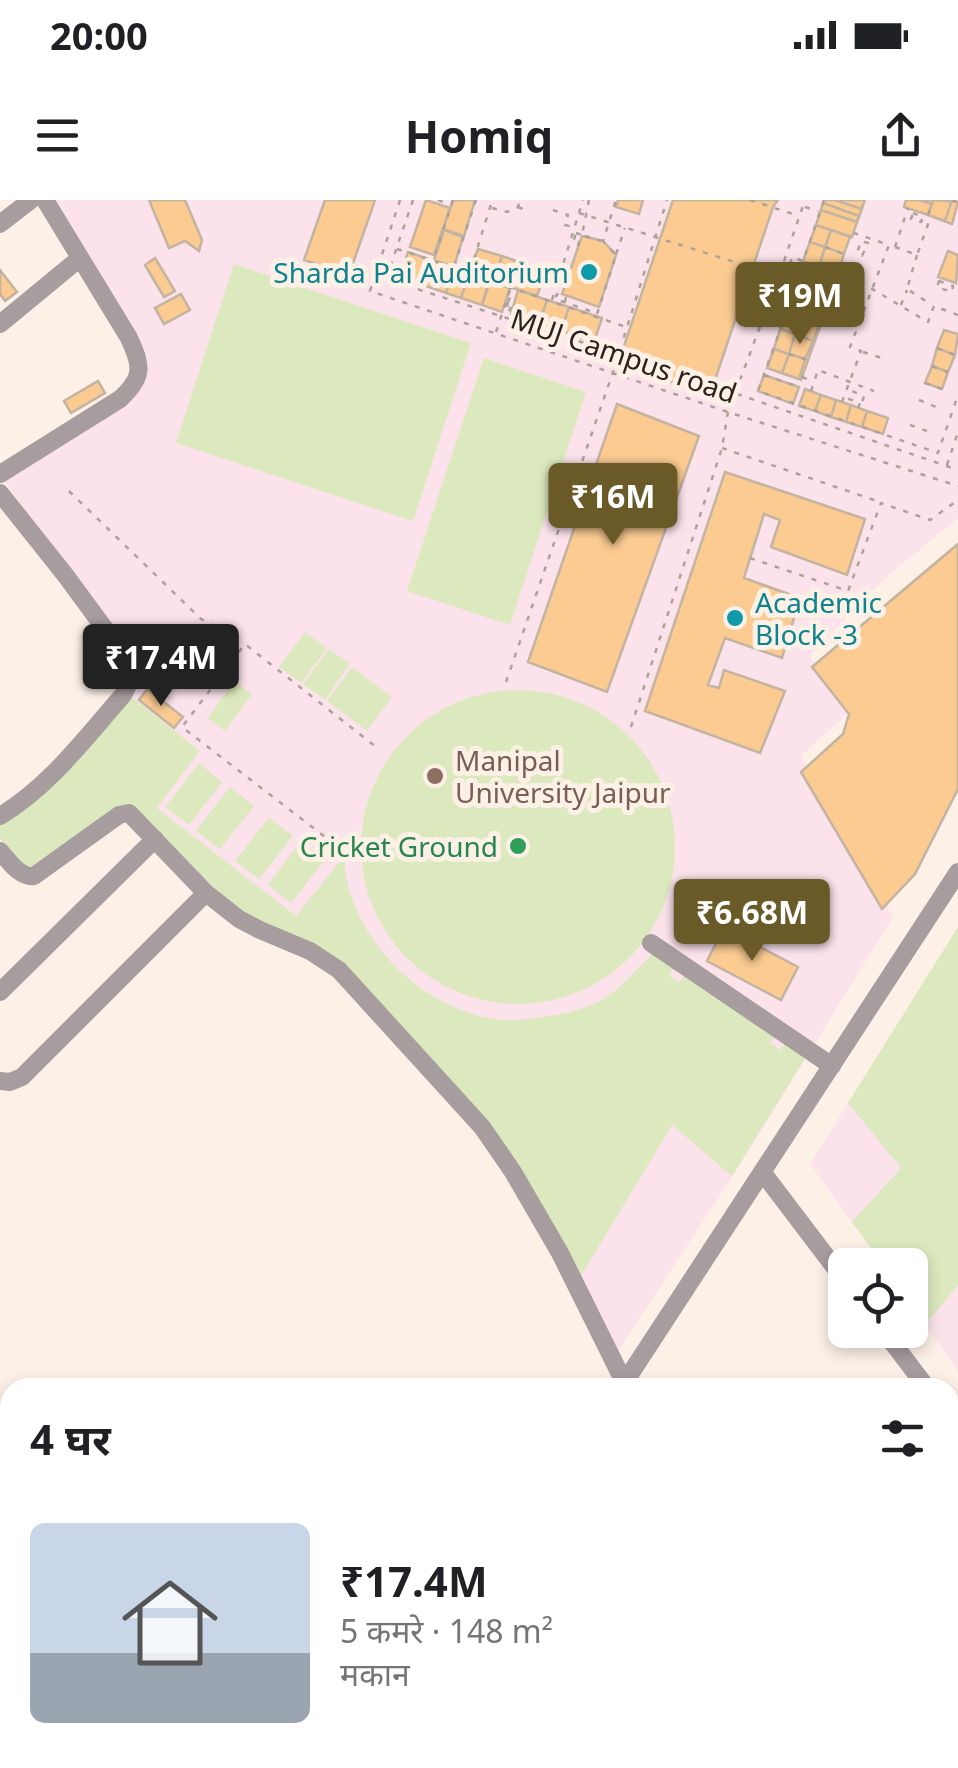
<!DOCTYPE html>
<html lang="hi">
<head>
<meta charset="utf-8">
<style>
	:root { --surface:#fff; --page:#f6f6f6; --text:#202124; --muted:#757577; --accent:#695a27 }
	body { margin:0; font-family:"Noto Sans","Noto Sans Devanagari",sans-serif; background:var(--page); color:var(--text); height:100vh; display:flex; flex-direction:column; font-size:38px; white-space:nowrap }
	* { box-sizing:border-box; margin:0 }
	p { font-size:32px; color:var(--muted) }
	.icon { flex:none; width:55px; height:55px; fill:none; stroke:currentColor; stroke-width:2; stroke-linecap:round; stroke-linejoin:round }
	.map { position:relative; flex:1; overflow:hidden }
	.sheet { position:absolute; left:0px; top:1178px; width:960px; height:392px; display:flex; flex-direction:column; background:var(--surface); border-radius:30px 30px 0 0; box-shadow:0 5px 15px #0003 }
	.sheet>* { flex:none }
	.tools { position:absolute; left:828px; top:1048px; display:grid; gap:20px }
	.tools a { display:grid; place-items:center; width:100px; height:100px; border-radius:15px; background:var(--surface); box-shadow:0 5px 15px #0003; font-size:50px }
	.price { position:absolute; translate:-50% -85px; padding:0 22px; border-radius:10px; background:var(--accent); color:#fff; font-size:32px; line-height:65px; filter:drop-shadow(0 2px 5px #0008) }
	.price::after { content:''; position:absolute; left:50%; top:60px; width:30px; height:22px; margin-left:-15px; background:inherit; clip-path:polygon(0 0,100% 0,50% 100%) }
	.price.current { background:#222; color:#fff }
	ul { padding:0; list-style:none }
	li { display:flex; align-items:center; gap:30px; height:250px; padding:0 30px }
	li span { display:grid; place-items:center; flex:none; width:280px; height:200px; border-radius:15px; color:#555 }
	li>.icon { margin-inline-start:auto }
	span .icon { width:120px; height:120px; fill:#fffc; stroke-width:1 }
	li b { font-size:42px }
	h2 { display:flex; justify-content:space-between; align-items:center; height:120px; padding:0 30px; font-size:42px }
	.status { display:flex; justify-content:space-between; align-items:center; height:70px; padding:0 50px; background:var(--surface); direction:ltr }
	.status svg { height:28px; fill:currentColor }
	header { display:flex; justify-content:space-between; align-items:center; height:130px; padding:0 30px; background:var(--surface); font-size:45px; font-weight:700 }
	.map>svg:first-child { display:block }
	.education { fill:#fbe2eb }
	.green { fill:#dce9be }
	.building { fill:#fbcb92; stroke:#c3b3a1; stroke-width:2.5 }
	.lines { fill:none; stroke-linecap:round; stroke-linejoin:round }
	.path { stroke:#ada29a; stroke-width:2.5; stroke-dasharray:5 8; stroke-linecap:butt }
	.minor { stroke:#a79c9e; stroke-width:18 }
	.culture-dot { fill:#0f9aa8; stroke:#fdf1e7; stroke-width:4 }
	.education-dot { fill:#8d6e63; stroke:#fdf1e7; stroke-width:4 }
	.leisure-dot { fill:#2e9e5b; stroke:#fdf1e7; stroke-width:4 }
	.labels { text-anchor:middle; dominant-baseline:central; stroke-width:10; stroke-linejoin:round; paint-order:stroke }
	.culture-label { font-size:28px; fill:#0d838f; stroke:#fdf1e7; text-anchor:end }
	.street-label { font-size:28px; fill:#2a231d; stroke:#fdf1e7 }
	.education-label { font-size:28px; fill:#785e54; stroke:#fdf1e7; text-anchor:start }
	.leisure-label { font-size:28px; fill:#27864d; stroke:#fdf1e7; text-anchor:end }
</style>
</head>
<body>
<div class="status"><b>20:00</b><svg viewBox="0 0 49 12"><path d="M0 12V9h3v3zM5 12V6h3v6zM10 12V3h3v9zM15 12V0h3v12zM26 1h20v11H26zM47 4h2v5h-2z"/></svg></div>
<header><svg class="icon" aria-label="menu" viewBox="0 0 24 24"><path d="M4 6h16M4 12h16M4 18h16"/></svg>Homiq<svg class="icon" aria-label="share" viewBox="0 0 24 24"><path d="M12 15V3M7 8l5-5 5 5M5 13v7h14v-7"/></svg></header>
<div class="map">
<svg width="958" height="1568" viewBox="0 0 958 1568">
	<rect width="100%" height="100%" fill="#fdf1e7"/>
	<!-- education -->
	<path class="education" d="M54 0H958V318L885 378 810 456 850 511 801 556 893 717 738 968 618 1151 534 999 336 759 240 712 129 607 0 639 92 542 142 477 2 277 130 199 141 189 148 162Z
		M958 727V1171L910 1103V1065H883L810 964Z"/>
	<!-- green -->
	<path class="green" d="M234 64 471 143 413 321 176 243Z
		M484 158 586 192 510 425 407 391Z
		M305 432 327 448 301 483 279 467Z
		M329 449 350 464 325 500 303 484Z
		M352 467 392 497 367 531 327 501Z
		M234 481 252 494 225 531 208 518Z
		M361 647a157 157 0 1 1 314 0a157 157 0 1 1-314 0Z
		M129 495 200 551 157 608 296 716 345 655C343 682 356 713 370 735 399 780 449 815 503 820 519 821 534 818 549 816 564 814 580 810 594 804 618 793 634 772 652 754L674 768 669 776 679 783 685 774 776 834 770 843 780 850 787 841 807 855 732 976 672 925 579 1079 534 999 336 759 240 712 129 607 33 673 0 639V624Z
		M199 563 222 582 189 625 165 607Z
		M230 587 254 606 220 649 196 631Z
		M269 618 293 636 259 679 235 661Z
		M301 641 325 660 291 703 268 685Z
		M958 727V1085L925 1125 910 1103V1065H883L852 1022 901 968 848 903Z"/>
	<!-- building -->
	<path class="building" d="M149 0H185L202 40 199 51 185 41 169 48Z
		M325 0H375L349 75 304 60Z
		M426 0 450 8 434 55 410 47Z
		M453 0H475L464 36 443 29Z
		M618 0H643L639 14 616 7Z
		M673 0H778L773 7 710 195 618 164Z
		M824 0H865L859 16 823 3Z
		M824 0H835L862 9 857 22 821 10Z
		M906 0H933L928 15 904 7Z
		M906 0H919L932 4 928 15 904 7Z
		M933 0 958 2 952 24 928 15Z
		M933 0H952L945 21 928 15Z
		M823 3 859 16 852 37 816 25Z
		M821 10 857 22 852 37 816 25Z
		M816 25 831 30 825 47 810 42Z
		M816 25 831 30 819 67 803 61Z
		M444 30 463 37 454 67 434 60Z
		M831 30 850 37 844 54 825 47Z
		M831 30 850 37 844 54 825 47Z
		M582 36 603 41 616 55 599 107 562 94Z
		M810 42 825 47 819 67 803 61Z
		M825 47 844 54 838 74 819 67Z
		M478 49 502 56 493 81 469 73Z
		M948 51 958 55 956 83 938 77Z
		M408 52 454 68 446 93 400 77Z
		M502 56 522 63 513 88 493 81Z
		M155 58 175 91 164 97 145 65Z
		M522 63 546 71 537 96 513 88Z
		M454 68 469 73 461 98 446 93Z
		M0 70 17 92 5 101 0 94Z
		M469 73 489 80 482 105 461 98Z
		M490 81 510 88 502 112 482 105Z
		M518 90 547 100 539 124 511 114Z
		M181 94 190 110 164 124 155 108Z
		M792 97 826 110 801 180 767 168Z
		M547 100 569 107 561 131 539 124Z
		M805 101 824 108 819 125 798 117Z
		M569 107 602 118 594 142 561 131Z
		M786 113 803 119 798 135 780 129Z
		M803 119 819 125 813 141 798 135Z
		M780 129 795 134 789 154 774 149Z
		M944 130 958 134 955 155 937 148Z
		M795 134 813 141 805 159 789 154Z
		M937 148 955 155 948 172 932 166Z
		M774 149 789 154 782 173 767 168Z
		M789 154 805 159 799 179 782 173Z
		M932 166 948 172 942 189 925 183Z
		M764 175 799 187 793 204 758 191Z
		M764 175 799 187 793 204 758 191Z
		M98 181 105 193 71 213 64 201Z
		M805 189 821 195 815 211 799 206Z
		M805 189 821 195 815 211 799 206Z
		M805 189 821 195 815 211 799 206Z
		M821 195 836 200 831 217 815 211Z
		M836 200 851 205 846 222 831 217Z
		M836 200 851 205 846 222 831 217Z
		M617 204 699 236 607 492 528 462Z
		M851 205 867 211 862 227 846 222Z
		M851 205 867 211 862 227 846 222Z
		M867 211 888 218 883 234 862 227Z
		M725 272 865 319 847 375 771 347 780 320 764 314 744 378 800 398 782 458 725 438 708 485 719 488 724 470 785 491 760 553 645 511Z
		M958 344V589L915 674 882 709 801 572 843 534 849 514 812 467Z
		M147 489 183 517 174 528 139 500Z
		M724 728 798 767 781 800 707 761Z"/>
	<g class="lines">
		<!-- path -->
		<path class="path" d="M400 0 370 91 728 212 958 286
			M413 0 386 79 615 153
			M438 0 450 5
			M453 0 433 61 626 127
			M589 0 582 35 601 41
			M750 0 799 16
			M952 0 958 2
			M518 7 530 12
			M805 7 818 11
			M492 8 507 12 518 7 520 0
			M553 10 568 15 565 25 573 27
			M579 13 763 71
			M913 13 923 17 921 22 911 19Z
			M928 15 932 4
			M576 33 582 35 578 45 573 43Z
			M825 47 847 55
			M895 47 917 55 931 16
			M895 47 908 8
			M397 49 431 60
			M616 54 625 28
			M917 55 907 89 932 105
			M784 61 805 0
			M790 64 792 57 803 61 824 0
			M454 66 476 0
			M470 72 492 1
			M857 77 853 75 868 43 861 41 857 53 863 56
			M808 79 837 84 862 83 928 122 934 106 958 115
			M939 81 953 86 952 92 937 87Z
			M782 94 792 97 758 191 938 253 958 195
			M832 94 839 98
			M837 97 853 75 843 66
			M552 100 583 0
			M508 102 506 111 509 112 512 103 508 102 513 90
			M565 102 566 97 557 94 555 99 596 113
			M828 104 858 120
			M901 105 907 90
			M597 114 616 55 603 41 616 0
			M798 117 821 125
			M496 132 511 87
			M937 148 955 155
			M863 152 885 159
			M789 154 808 160
			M932 166 948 172
			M764 175 799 187
			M802 177 814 182
			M925 183 942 189
			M811 191 818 170 874 191
			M737 194 958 270
			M919 200 936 207
			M842 202 861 151 850 147 889 45 854 33
			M858 208 860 203 849 199 852 191 864 196 860 209
			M910 225 927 231
			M722 248 880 302
			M947 265 958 232
			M69 291 201 419 244 443
			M750 358 848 391 881 303 930 320 958 300
			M506 482 613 172 667 0
			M631 527 722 248 728 212 773 92
			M355 660 182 527 245 444 380 550"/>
		<!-- minor -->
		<path class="minor" d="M0 24 31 0
			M779 77 795 78
			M0 124 80 58
			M0 274 120 199C144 177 142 166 129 138L45 0
			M0 293 66 376 127 459C133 474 131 481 123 495 85 538 50 586 0 616
			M0 651C9 661 20 678 34 676L119 615 129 613 206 693 239 719 260 730 310 751 339 770 482 927 513 972 560 1053 624 1182
			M651 743 832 866
			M0 792 155 639
			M0 881 10 882 22 877 206 693
			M763 973 845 1081
			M883 1130 927 1188
			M621 1188 958 672
			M950 1218 958 1230
			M223 1568 234 1560"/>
	</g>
	<!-- markers -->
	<g class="culture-dot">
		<circle cx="589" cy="72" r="10"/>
		<circle cx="735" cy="418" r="10"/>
	</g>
	<circle class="education-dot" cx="435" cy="576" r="10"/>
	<circle class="leisure-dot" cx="518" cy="646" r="10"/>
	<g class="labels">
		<!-- culture labels -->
		<g class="culture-label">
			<text x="569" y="72">Sharda Pai Auditorium</text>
			<text x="755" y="402" text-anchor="start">Academic<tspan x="755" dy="32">Block -3</tspan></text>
		</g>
		<!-- street labels -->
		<g class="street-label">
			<text transform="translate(624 155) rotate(19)">MUJ Campus road</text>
		</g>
		<!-- education labels -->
		<g class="education-label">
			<text x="455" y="560">Manipal<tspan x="455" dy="32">University Jaipur</tspan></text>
		</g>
		<!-- leisure labels -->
		<g class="leisure-label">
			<text x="498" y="646">Cricket Ground</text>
		</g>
	</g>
</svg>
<div class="tools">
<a><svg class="icon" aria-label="locate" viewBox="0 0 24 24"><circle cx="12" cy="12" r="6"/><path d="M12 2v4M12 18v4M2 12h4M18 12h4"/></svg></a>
</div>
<b class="price" style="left:800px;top:147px">₹19M</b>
<b class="price" style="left:613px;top:348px">₹16M</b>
<b class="price current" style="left:161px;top:509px">₹17.4M</b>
<b class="price" style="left:752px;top:764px">₹6.68M</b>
<section class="sheet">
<h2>4 घर<svg class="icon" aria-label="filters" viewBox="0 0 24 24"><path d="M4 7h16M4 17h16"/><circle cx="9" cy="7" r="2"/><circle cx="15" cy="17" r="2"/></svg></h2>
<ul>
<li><span style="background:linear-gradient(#c9d6e8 65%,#9aa5b1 0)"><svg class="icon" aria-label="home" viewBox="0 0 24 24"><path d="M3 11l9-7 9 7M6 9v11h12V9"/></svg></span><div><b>₹17.4M</b><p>5 कमरे · 148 m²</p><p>मकान</p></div></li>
</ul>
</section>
</div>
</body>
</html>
